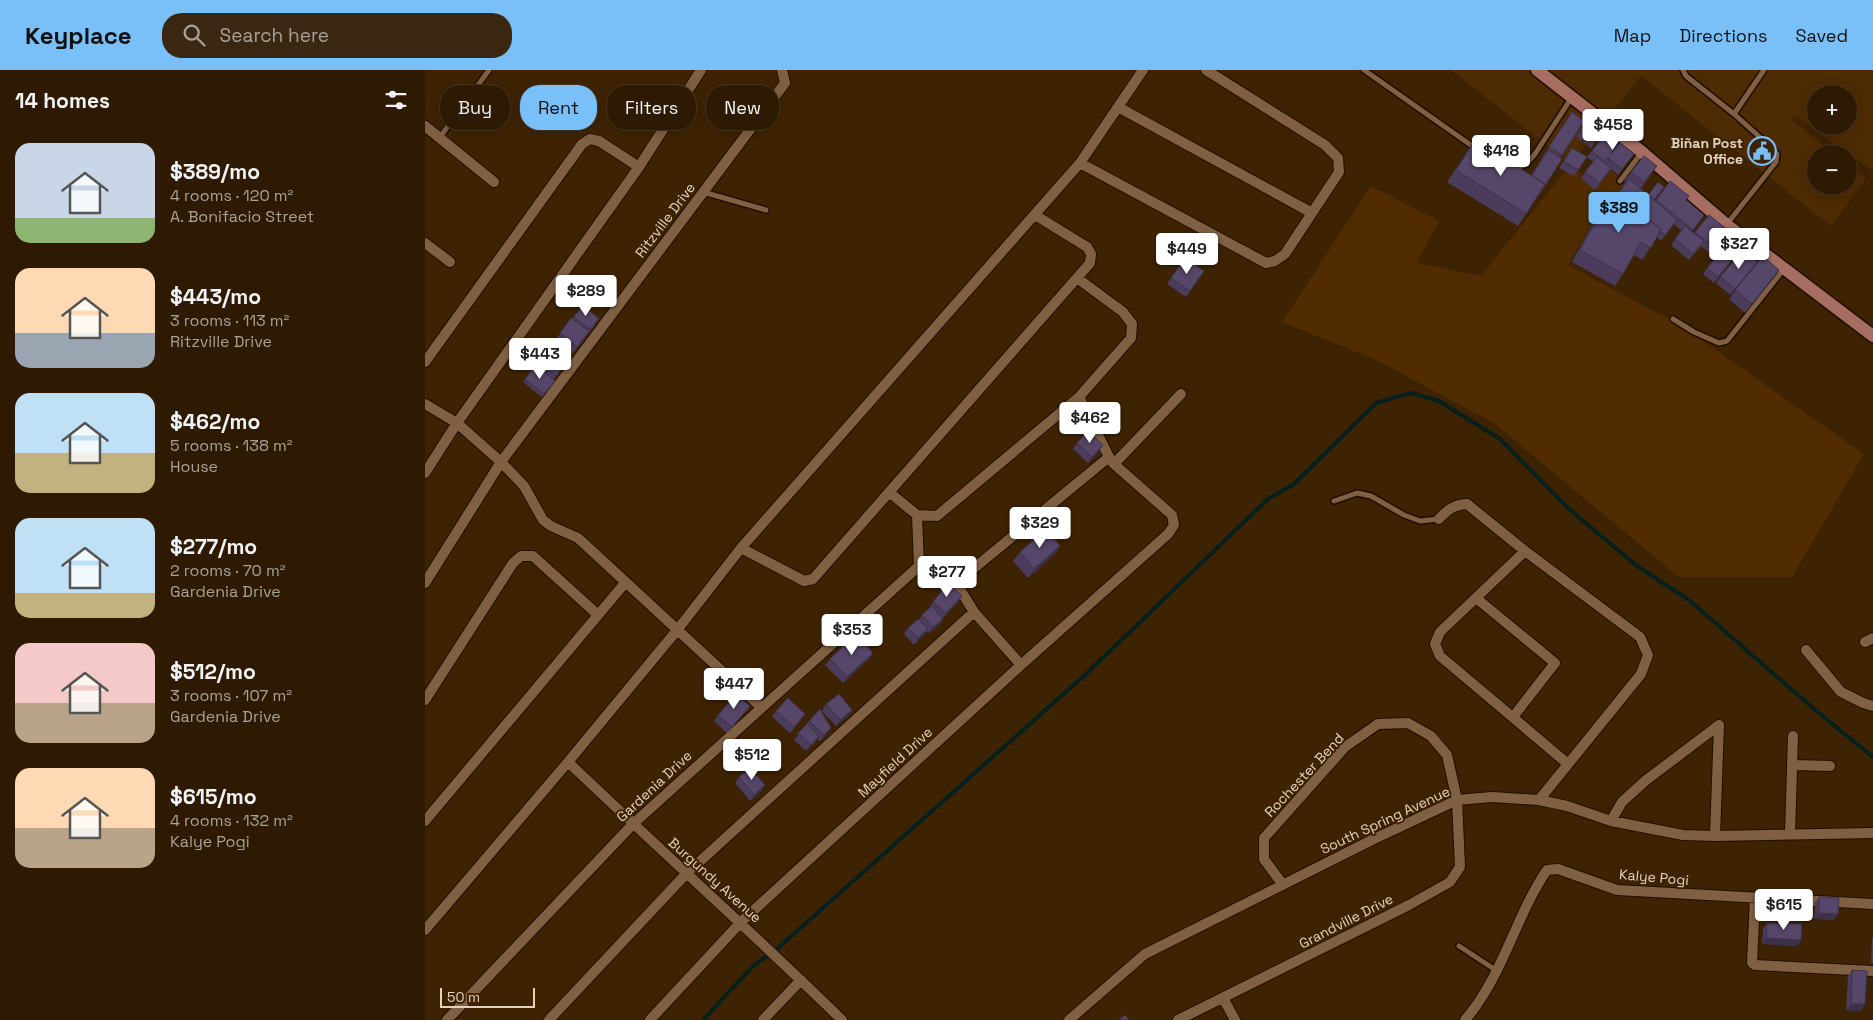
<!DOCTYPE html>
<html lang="en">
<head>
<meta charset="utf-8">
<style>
	:root { --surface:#2e1a02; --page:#3a2711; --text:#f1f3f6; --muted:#a7a199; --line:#493824; --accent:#79bff8 }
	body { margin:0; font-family:"Space Grotesk",sans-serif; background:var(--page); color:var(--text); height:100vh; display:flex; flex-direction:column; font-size:19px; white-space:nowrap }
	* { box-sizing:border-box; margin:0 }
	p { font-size:16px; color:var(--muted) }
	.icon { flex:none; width:28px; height:28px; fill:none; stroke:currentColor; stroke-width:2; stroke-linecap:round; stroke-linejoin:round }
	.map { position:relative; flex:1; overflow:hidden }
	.side { display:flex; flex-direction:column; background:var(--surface); width:425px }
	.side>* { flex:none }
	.hud { position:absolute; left:15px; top:15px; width:475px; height:45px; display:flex; gap:10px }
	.buttons { position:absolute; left:1382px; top:15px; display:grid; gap:10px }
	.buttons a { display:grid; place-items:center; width:50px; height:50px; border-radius:50%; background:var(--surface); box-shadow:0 2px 12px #0003,0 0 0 1px var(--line); font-size:25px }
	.scale { position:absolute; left:15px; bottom:12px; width:95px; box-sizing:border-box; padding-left:5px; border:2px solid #e3d1c1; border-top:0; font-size:14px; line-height:18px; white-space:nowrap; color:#e3d1c1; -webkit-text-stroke:4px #3e2303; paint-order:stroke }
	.price { position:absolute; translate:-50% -42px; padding:0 11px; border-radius:5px; background:#fff; color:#222; font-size:16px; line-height:32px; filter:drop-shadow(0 1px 2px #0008) }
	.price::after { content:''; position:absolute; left:50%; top:30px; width:15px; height:11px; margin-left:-8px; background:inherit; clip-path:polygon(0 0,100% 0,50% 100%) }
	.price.active { background:var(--accent); color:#111 }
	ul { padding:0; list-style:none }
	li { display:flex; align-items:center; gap:15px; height:125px; padding:0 15px }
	li span { display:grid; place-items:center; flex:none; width:140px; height:100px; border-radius:15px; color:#555 }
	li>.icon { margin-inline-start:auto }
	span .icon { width:60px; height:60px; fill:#fffc; stroke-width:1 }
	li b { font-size:21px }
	h2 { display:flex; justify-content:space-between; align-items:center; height:60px; padding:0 15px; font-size:21px }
	.chip { padding:0 18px; border-radius:20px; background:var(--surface); box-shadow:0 2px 12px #0003,0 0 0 1px var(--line); font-size:18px; line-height:45px }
	.chip.active { background:var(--accent); color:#111 }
	header { display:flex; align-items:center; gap:30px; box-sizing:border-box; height:70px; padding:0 25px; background:var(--accent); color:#111 }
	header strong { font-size:24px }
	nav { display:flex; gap:28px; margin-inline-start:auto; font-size:18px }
	.search { width:350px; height:45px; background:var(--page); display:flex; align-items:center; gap:12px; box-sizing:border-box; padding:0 18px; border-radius:20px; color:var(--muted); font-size:19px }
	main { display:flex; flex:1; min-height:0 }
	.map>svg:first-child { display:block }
	.built { fill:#4d2b03; fill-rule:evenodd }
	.green { fill:#502c00 }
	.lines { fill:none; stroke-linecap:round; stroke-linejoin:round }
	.stream { stroke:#05201d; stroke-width:4 }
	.service-casing { stroke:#210d00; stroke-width:8 }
	.minor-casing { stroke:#210d00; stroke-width:12 }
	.secondary-casing { stroke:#210d00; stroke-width:15 }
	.service { stroke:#806042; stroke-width:5 }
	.minor { stroke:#806042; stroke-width:10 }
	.secondary { stroke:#a56e61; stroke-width:12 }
	.wall { fill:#4a3c5a }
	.shaded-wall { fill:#3c314a }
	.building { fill:#564669; stroke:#3c314a }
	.labels { text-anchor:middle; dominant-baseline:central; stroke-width:4; stroke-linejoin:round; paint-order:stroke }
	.poi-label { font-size:14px; font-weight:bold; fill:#e3d1c1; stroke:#3e2303; text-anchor:end }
	.street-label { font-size:14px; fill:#e3d1c1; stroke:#3e2303 }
</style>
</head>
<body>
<header>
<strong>Keyplace</strong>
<div class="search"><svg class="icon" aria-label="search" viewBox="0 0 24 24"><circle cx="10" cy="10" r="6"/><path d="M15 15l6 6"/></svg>Search here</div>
<nav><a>Map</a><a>Directions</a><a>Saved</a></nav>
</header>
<main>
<section class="side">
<h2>14 homes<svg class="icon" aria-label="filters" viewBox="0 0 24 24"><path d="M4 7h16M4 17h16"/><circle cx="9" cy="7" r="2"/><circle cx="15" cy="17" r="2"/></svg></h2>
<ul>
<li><span style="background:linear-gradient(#c9d6e8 75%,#8fb573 0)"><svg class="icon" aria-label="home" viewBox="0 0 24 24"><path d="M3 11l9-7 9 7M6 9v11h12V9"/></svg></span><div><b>$389/mo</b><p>4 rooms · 120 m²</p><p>A. Bonifacio Street</p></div></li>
<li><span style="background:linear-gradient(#ffd9b3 65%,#9aa5b1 0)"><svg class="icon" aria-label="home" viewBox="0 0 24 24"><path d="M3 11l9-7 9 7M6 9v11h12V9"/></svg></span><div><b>$443/mo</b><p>3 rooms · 113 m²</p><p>Ritzville Drive</p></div></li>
<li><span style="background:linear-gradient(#bfe0f5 60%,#c2b280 0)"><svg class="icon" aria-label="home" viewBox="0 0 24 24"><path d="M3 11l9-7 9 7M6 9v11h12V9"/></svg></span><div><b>$462/mo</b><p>5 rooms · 138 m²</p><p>House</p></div></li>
<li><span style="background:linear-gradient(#bfe0f5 75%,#c2b280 0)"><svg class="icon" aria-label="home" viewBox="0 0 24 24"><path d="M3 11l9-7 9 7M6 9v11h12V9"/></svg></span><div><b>$277/mo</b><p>2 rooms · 70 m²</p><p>Gardenia Drive</p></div></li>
<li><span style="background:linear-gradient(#f6c9c9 60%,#b9a48a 0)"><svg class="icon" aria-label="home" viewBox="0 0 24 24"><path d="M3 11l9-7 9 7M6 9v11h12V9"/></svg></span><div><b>$512/mo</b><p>3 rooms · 107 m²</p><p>Gardenia Drive</p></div></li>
<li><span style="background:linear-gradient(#ffd9b3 60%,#b9a48a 0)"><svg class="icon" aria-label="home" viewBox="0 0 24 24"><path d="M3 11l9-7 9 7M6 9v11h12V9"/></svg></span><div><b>$615/mo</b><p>4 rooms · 132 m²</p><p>Kalye Pogi</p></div></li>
</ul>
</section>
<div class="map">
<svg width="1448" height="950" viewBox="0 0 1448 950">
	<rect width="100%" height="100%" fill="#3e2303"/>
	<!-- built -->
	<path class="built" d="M1026 0H1448V99L1446 100 1369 45 1366 49 1410 84H1391V116H1424V94L1441 108 1406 156 1216 6 1146 94ZM1391 24H1424V56H1391Z"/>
	<!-- green -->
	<path class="green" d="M1146 94 1170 120 1185 100 1220 129 1205 151 1179 131 1143 195 1258 257 1439 384 1367 507H1254L1069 353 951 290 857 252 946 116 1014 151 992 193 1056 206Z"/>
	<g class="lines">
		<!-- stream -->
		<path class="stream" d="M278 950 328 896 353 878 661 604 843 429 869 414 951 333 986 323 1014 331 1075 369 1144 439 1212 496 1264 530 1389 639 1448 687"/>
		<defs>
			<path id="service" d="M939 0 1050 78
				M1258 0 1261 6 1309 44
				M15 67 64 0
				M1089 100 1101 94 1110 84 1147 27
				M1195 111 1217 82
				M278 122 341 140
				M1302 154 1351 92 1352 84 1347 78 1309 44 1339 0
				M1248 249 1269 262 1294 273 1302 271 1359 199
				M909 431 932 423 946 426 979 445 995 451 1014 449
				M1034 876 1072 901"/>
			<path id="minor" d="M693 37 887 143
				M0 56 69 112
				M655 93 841 193 850 191 860 184 914 102 913 88 900 75 781 0
				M0 173 25 192
				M0 292 157 74 165 69 174 71 214 97
				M654 327 684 387
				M0 334 32 353 76 392 99 416 118 450 126 456 153 468 336 637
				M689 394 756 324
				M0 403 32 353 214 97 276 0
				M464 422 492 445 512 446 654 327 706 268 707 254 698 242 652 208
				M492 445 494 496
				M1014 449C1023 439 1029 435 1042 434L1100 481 1215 567 1223 585 1216 604 1114 730
				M316 478 379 511 388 509 665 193 666 184 662 177 610 145
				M1100 481 1015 562 1010 574 1015 586 1143 694
				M0 513 76 392 360 13 357 0
				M1051 528 1130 593 1088 647
				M1440 572 1448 568
				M1381 580 1416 622 1438 633 1448 636
				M0 630 88 493 96 486H108L172 544
				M143 692C234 779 327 862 417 950
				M1367 695 1405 696
				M0 751 200 513
				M1186 751 1197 732 1220 711 1294 655
				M1365 764 1368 666
				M1290 766 1294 655
				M1330 828 1327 893 1330 895 1448 901
				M0 860 143 692 253 559 316 478 655 93 718 0
				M798 928 810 950
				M22 950 208 754 494 496 509 498 531 513 549 542 596 595
				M124 950 261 804 549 542
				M225 950 316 852 596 595 743 464 749 455 747 445 689 394 684 387 531 513
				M338 950 376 910
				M644 950 720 884 949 769 1032 730 1067 727 1114 730 1142 736 1186 751 1258 765 1290 766 1448 763
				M753 950 984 835 1025 812 1035 797 1032 730 1022 685 1006 666 983 653 953 654 920 677 839 768V789L858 815
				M1040 950C1078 906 1090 847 1122 800L1133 799 1192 820 1448 834"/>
			<path id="secondary" d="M1112 0 1217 82 1302 155 1448 266"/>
		</defs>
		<!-- service casing -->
		<use href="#service" class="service-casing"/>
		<!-- minor casing -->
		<use href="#minor" class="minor-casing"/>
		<!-- secondary casing -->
		<use href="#secondary" class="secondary-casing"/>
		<!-- service -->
		<use href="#service" class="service"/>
		<!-- minor -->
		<use href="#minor" class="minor"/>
		<!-- secondary -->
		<use href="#secondary" class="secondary"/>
	</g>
	<!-- wall -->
	<path class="wall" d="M1147 42 1159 51 1135 88 1118 119 1093 156 1022 112 1050 70 1106 106 1120 83Z
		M1164 49 1179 61 1166 78 1151 66Z
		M1147 78 1153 100 1149 106 1134 98Z
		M1167 81 1185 85 1204 90 1193 105 1186 99 1170 120 1156 108 1168 92 1162 87Z
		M1206 102 1226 105 1216 118 1230 131 1245 111 1261 130 1279 145 1267 162 1269 163 1270 162 1304 161 1286 184 1276 176 1264 190 1246 175 1257 161 1249 154 1236 171 1232 167 1217 190 1209 185 1198 204 1190 216 1147 192 1179 133 1188 121 1192 125 1201 113 1199 111Z
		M1313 183 1289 213 1278 204 1282 198Z
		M760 188 779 201 761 227 742 214Z
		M1332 192 1305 225 1291 213 1295 207Z
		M1348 209 1320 243 1304 229 1310 220Z
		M158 235 170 255 148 283 131 269Z
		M121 282 139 296 128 310 130 311 117 327 98 312Z
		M652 373 678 375 674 381 663 393 648 379Z
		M635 476 629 485 603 508 588 491 595 482Z
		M537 526 533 532 518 548 514 555 504 563 502 561 499 565 489 575 479 564 483 558 494 550 497 545 504 538 508 532Z
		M448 583 444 589 418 613 400 595 405 589Z
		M401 634 427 640 423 646 411 656 397 641Z
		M351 641 376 650 365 663 347 647Z
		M320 642 302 663 289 651 293 645Z
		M384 651 401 664 395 671 393 669 381 681 369 670Z
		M314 707 340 715 336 721 325 731 310 713Z
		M1394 827 1409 850 1389 849 1390 833Z
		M1342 853 1376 870 1372 876 1337 874 1338 859Z
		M1448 867V893H1446L1447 868Z
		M1427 900 1436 941 1421 940 1423 906Z"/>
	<!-- shaded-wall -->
	<path class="shaded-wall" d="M1317 177 1313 183 1289 213 1293 207Z
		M1354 200 1348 209 1320 243 1327 234Z
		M678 375 674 381 663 393 667 387Z
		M635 476 629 485 603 508 609 499Z
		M537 526 533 532 517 549 521 543Z
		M518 549 514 555 504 563 508 557Z
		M503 559 499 565 489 575 493 568Z
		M448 583 444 589 418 613 422 607Z
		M427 640 423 646 411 656 415 650Z
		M380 644 376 650 365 663 369 657Z
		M394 666 390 672 381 681 386 675Z
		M340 715 336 721 325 731 329 725Z
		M1394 843 1413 844 1409 850 1389 849Z
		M1341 868 1376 870 1372 876 1337 874Z
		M1426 934H1440L1436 941 1421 940Z"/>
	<!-- building -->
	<path class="building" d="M1147 42 1159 51 1137 85 1124 77Z
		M1164 49 1179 61 1171 72 1155 60Z
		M1181 62 1194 72 1185 85 1195 73 1209 84 1197 99 1182 87 1179 91 1167 81Z
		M1050 70 1120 114 1101 144 1031 100Z
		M1147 78 1162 87 1153 100 1139 91Z
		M1123 80 1137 89 1118 119H1117L1120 114 1107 106Z
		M1219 86 1232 96 1219 112 1206 102Z
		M1172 87 1186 98 1175 113 1160 102Z
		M1204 109 1252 150 1240 165 1235 161 1236 159 1192 125Z
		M1245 111 1264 126 1261 130 1279 145 1268 160 1231 130Z
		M1233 112 1239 117 1229 130 1223 125Z
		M1188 121 1236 159 1226 178 1216 172 1198 204 1155 180Z
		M1284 145 1304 161 1290 178 1270 162Z
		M1260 156 1279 171 1268 184 1250 169Z
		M1307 168 1317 177 1293 207 1282 198Z
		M1318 180 1332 192 1310 219 1295 207Z
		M1338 186 1354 200 1327 234 1310 220Z
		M760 188 779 201 765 221 746 208Z
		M158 235 174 249 165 259 149 247Z
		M146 248 164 261 152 277 135 263Z
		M121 282 139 296 131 306 113 293Z
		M111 295 130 311 119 324 100 309Z
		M663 361 678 375 667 387 652 373Z
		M621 459 635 476 609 499 595 482Z
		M523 513 537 526 521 543 508 532Z
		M507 536 518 549 508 557 497 545Z
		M493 549 503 559 493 568 483 558Z
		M431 564 448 583 422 607 405 589Z
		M311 624 325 636 307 657 293 645Z
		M414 624 427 640 415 650 401 634Z
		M363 628 380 644 369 657 351 641Z
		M395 639 406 658 399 665 384 651Z
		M382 654 394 666 386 675 373 663Z
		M325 698 340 715 329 725 314 707Z
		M1394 827 1414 828 1413 844 1394 843Z
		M1342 853 1377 854 1376 870 1341 868Z
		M1427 900 1442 901 1440 934H1426Z
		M700 945 704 950H694Z"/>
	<!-- icons -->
	<defs>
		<symbol id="civic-ring" viewBox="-11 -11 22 22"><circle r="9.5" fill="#3e2303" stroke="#79bff8" stroke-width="1.5"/><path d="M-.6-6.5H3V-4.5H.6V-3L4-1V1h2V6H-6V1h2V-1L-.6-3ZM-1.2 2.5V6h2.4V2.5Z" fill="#79bff8"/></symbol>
	</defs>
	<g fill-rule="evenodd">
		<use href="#civic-ring" x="1321" y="65" width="32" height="32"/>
	</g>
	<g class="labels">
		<!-- poi labels -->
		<g class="poi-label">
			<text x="1318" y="73">Biñan Post<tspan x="1318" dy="16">Office</tspan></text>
		</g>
		<!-- street labels -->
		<g class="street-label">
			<text transform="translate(240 150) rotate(-53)">Ritzville Drive</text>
			<text transform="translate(470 692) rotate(-43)">Mayfield Drive</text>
			<text transform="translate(879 705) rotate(-47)">Rochester Bend</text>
			<text transform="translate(229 716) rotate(-43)">Gardenia Drive</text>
			<text transform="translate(960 750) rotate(-25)">South Spring Avenue</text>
			<text transform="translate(1229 807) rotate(5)">Kalye Pogi</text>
			<text transform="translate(290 810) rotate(42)">Burgundy Avenue</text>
			<text transform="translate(921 851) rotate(-27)">Grandville Drive</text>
		</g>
	</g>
</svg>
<div class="buttons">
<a>+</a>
<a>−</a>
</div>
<div class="scale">50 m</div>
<b class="price" style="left:1188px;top:81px">$458</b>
<b class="price" style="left:1076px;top:107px">$418</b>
<b class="price active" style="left:1194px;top:164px">$389</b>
<b class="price" style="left:1314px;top:200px">$327</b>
<b class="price" style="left:762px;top:205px">$449</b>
<b class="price" style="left:161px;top:247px">$289</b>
<b class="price" style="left:115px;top:310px">$443</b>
<b class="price" style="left:665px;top:374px">$462</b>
<b class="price" style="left:615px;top:479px">$329</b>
<b class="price" style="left:522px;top:528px">$277</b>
<b class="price" style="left:427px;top:586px">$353</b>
<b class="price" style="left:309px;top:640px">$447</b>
<b class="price" style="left:327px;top:711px">$512</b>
<b class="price" style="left:1359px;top:861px">$615</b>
<div class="hud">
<a class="chip">Buy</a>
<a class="chip active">Rent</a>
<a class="chip">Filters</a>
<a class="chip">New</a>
</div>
</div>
</main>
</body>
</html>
